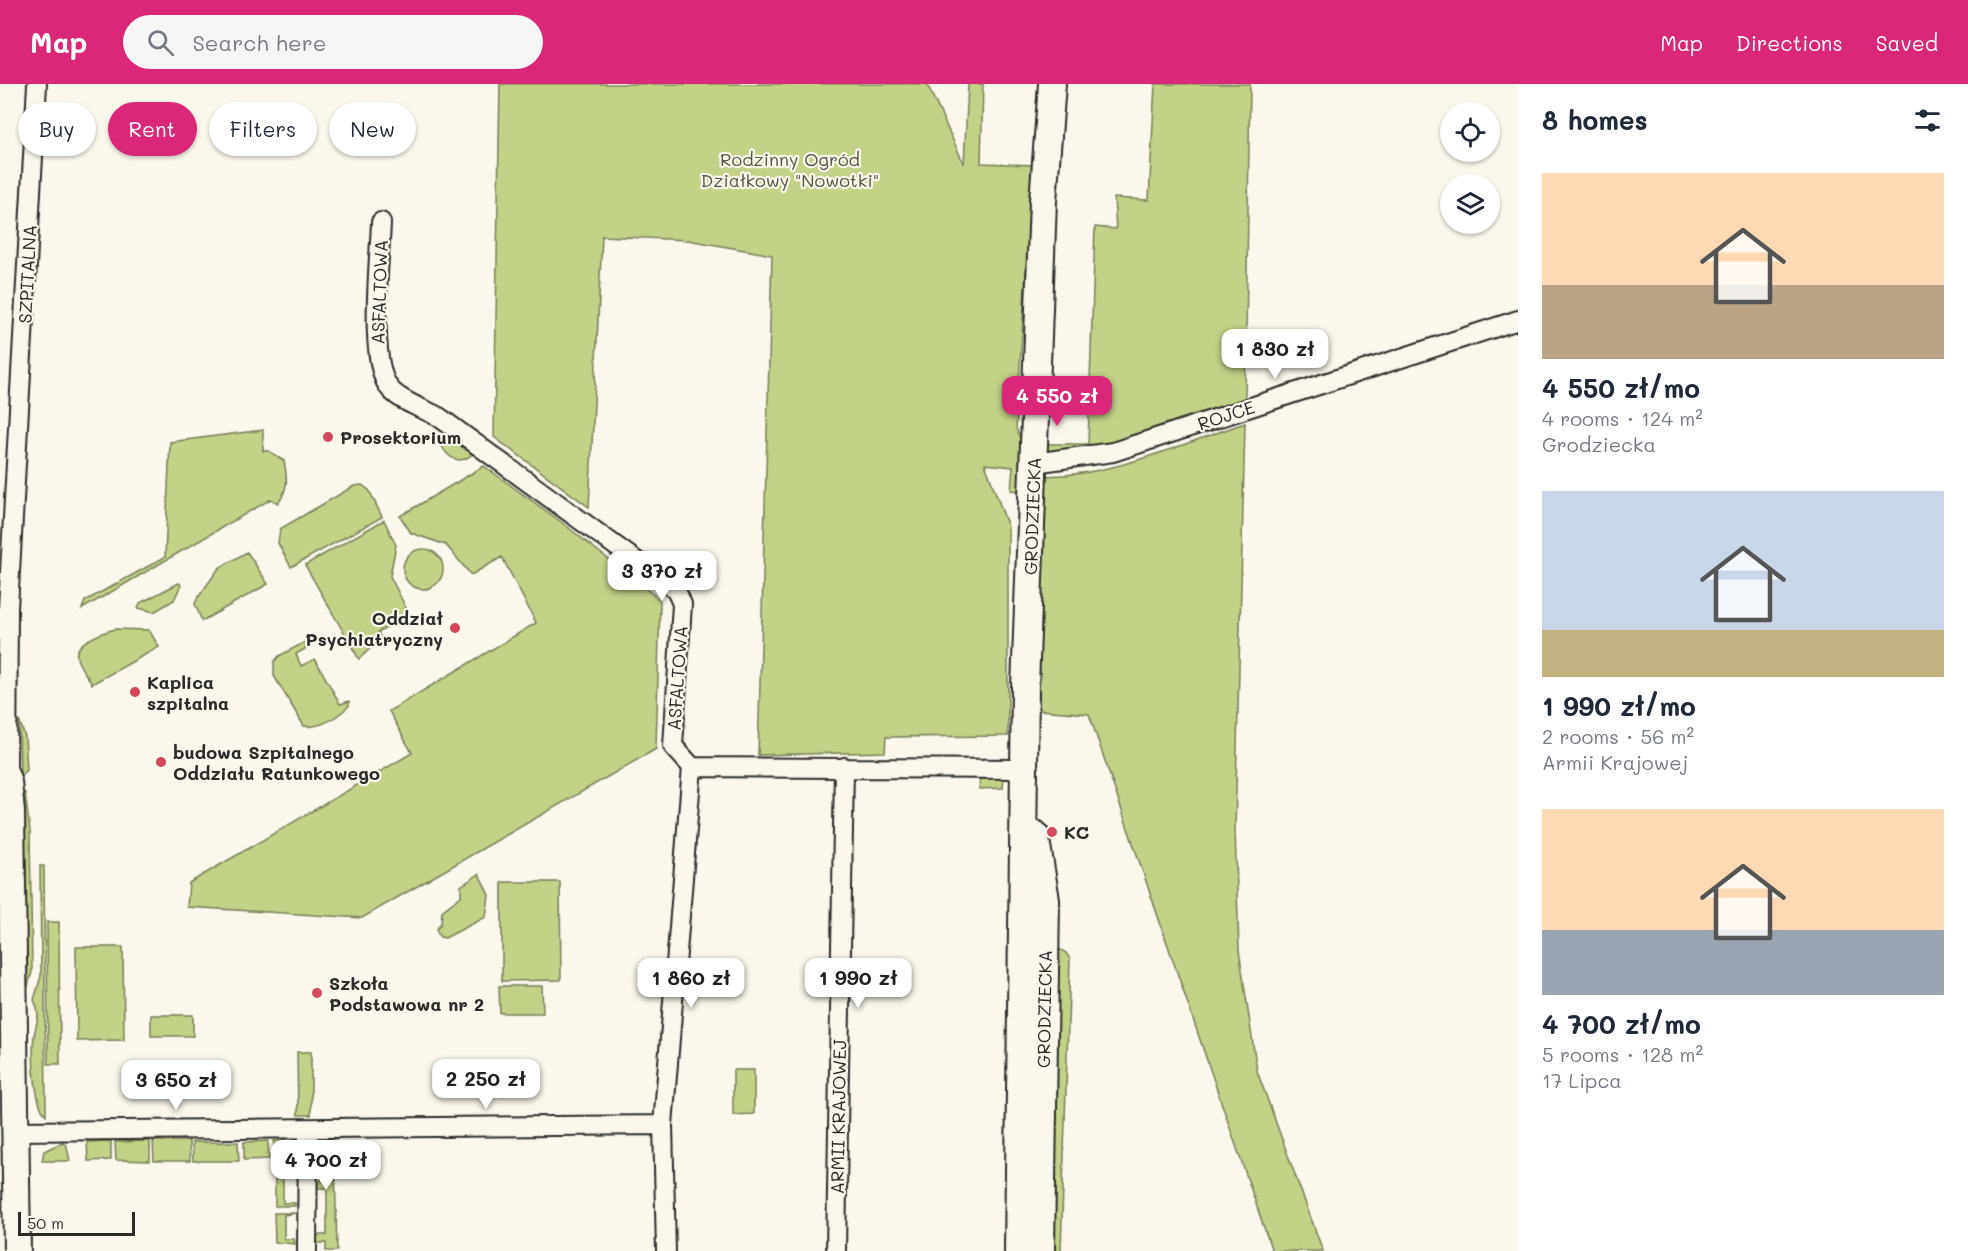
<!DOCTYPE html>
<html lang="en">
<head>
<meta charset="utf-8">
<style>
	:root { --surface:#fff; --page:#f6f6f7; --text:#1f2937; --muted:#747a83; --accent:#db2777 }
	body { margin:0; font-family:Mali,sans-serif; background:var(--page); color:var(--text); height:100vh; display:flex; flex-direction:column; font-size:22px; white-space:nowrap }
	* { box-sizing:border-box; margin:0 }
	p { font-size:20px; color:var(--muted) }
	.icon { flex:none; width:33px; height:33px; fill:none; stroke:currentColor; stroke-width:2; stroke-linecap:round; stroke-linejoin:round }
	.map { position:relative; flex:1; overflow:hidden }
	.drawer { display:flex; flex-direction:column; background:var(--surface); width:450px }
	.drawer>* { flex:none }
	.hud { position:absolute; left:18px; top:18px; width:570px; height:54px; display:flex; gap:12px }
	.fabs { position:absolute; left:1440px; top:18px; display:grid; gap:12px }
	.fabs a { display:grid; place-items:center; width:60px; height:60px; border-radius:50%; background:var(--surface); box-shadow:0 2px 4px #0004; font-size:30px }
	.scale { position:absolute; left:18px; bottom:15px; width:117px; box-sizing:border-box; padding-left:6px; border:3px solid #2b2b2b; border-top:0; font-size:16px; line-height:21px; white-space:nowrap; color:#2b2b2b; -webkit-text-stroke:4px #fbf7ec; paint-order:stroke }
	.price { position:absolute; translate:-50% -51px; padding:0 14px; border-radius:12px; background:#fff; color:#222; font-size:20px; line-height:39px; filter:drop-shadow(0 2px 3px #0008) }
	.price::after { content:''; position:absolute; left:50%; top:36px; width:18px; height:14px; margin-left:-9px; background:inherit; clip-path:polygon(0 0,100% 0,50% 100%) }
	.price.selected { background:var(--accent); color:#fff }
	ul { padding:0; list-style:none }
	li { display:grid; align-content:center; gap:12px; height:318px; padding:0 24px }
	li span { display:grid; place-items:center; height:186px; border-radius:0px; color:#555 }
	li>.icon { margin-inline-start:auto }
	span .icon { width:108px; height:108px; fill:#fffc; stroke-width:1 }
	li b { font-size:26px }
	h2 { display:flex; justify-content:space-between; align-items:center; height:72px; padding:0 24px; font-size:26px }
	.chip { padding:0 21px; border-radius:27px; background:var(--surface); box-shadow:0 2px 4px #0004; font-size:21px; line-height:54px }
	.chip.selected { background:var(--accent); color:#fff }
	header { display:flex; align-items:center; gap:36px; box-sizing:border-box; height:84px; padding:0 30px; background:var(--accent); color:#fff }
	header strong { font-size:28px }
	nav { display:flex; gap:33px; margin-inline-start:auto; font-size:21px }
	.search { width:420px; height:54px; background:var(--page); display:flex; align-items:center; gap:15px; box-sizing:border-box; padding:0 21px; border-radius:33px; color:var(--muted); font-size:22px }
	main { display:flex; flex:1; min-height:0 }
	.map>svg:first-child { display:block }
	.green { fill:#c2d286; stroke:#767e58; stroke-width:1.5 }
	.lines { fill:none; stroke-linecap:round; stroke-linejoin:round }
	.street-casing { stroke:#2b2b2b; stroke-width:22 }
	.secondary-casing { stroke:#2b2b2b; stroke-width:30 }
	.street { stroke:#fbf7ec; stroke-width:18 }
	.secondary { stroke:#fbf7ec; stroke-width:26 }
	.poi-dot { fill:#d1495b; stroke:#fbf7ec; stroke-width:2 }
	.labels { text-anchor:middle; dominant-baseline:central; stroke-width:4.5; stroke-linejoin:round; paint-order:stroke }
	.park-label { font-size:18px; fill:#515542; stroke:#fbf7ec }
	.street-label { font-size:18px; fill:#2b2b2b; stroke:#fbf7ec }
	.poi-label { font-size:18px; font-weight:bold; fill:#2b2b2b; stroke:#fbf7ec; text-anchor:start }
</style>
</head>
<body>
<header>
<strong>Map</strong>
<div class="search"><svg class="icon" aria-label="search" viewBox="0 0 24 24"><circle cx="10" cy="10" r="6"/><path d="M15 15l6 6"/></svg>Search here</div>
<nav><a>Map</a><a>Directions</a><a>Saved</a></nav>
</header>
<main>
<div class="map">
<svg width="1518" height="1167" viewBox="0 0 1518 1167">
	<rect width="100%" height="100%" fill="#fbf7ec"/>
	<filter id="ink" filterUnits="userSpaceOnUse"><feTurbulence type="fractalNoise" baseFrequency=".0167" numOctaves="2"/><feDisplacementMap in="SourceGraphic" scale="12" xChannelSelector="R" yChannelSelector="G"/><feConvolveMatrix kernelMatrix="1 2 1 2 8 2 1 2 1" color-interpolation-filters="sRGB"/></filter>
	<g filter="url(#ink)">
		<!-- green -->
		<path class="green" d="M500 0H927L964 80 968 0H983L981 79 1033 81 1016 344 1034 391C1102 397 1181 360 1245 339L1235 746 1239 866 1257 987 1323 1167H1272L1089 630 1039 626 1041 472 1020 407 1011 406 1013 383 985 380 1008 443V652L886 653 885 668 758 671 772 171 688 156 602 152 589 423 494 353Z
			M1155 0H1250L1245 316 1114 359 1046 369 1043 360H1088L1095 143 1116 145 1114 114 1149 116Z
			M263 346V367H269L284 377C287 392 289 406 278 419L271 415 82 525 85 517 165 473 170 358Z
			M450 349 474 369C458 383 447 374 439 357Z
			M484 382 560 437 660 516 656 665 362 834 187 823 189 799 412 669 389 627 536 539 502 473 471 491 446 461 411 449 400 432Z
			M362 401 369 406 382 433 291 483 278 459 280 445 354 402Z
			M384 436 396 461 390 492 409 530 378 548 381 554 359 575 305 481Z
			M403 485a20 20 0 1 1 40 0a20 20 0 1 1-40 0Z
			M247 468 268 500 202 537 195 520 197 515 219 484Z
			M179 499 181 501 174 516 154 528 138 524 140 519Z
			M116 545 149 546 159 563 92 600C82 583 65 569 88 556 97 551 105 547 116 545Z
			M307 557 305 565 296 570 301 582 315 575 340 620 349 617V622C337 633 321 645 304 642L274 592V578L279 572Z
			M19 636 25 653 27 686 20 692Z
			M980 693H1004L1003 704 979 705Z
			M21 709H25L30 747 32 888 24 916Z
			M40 782H44L46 1031C34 1021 31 963 35 947 38 934 40 929 34 916L41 892Z
			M479 790 489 811 486 833 445 854 440 853 436 846 441 839 442 827 461 812V802Z
			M502 798H560L561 896 502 897Z
			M47 838H59L60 980H48Z
			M76 863H123L124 956 77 957Z
			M1056 863 1066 869 1070 875 1061 1167H1053Z
			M499 902H542L543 929H500Z
			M151 931H193V952H151Z
			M297 968H311V1031H298Z
			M733 986H754V1030L733 1031Z
			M325 1055 335 1056 336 1075 317 1074V1062Z
			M284 1056 291 1060 294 1074 274 1075V1057Z
			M111 1057V1076L88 1077 87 1058Z
			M150 1057V1077L116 1076 115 1058Z
			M153 1057H189L190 1077H154Z
			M268 1057 269 1075 244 1076V1058Z
			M63 1058 67 1063 70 1077H42L44 1067Z
			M192 1058H238L239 1077H193Z
			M275 1080H296L294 1085 283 1086V1119H295V1122H275Z
			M335 1080 337 1167H326V1159H315L314 1151H327V1104H314Z
			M274 1129H296L284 1131V1155H294L295 1160 275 1158Z"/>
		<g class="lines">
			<defs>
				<path id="street" d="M381 138C380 175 367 281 391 306 402 318 424 325 439 333L676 506 682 520 673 662 692 683 1024 685
					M1034 379 1113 368 1518 236
					M7 690 8 524 37 0
					M15 1047 663 1041
					M307 1167 308 1046
					M666 1167 663 1041 692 683
					M836 1167 844 683"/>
				<path id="secondary" d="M0 677 8 698 11 727 17 1167
					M1035 750 1046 816 1041 1167
					M1018 1167 1025 603 1043 117 1052 0"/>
			</defs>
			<!-- street casing -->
			<use href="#street" class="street-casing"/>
			<!-- secondary casing -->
			<use href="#secondary" class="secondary-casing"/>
			<!-- street -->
			<use href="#street" class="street"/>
			<!-- secondary -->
			<use href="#secondary" class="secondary"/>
		</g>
	</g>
	<!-- markers -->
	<g class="poi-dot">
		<circle cx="328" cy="353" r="6"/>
		<circle cx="455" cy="544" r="6"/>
		<circle cx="135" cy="608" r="6"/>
		<circle cx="161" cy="678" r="6"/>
		<circle cx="1052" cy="748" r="6"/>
		<circle cx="317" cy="909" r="6"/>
	</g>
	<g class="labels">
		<!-- park labels -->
		<g class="park-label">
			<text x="790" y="75">Rodzinny Ogród<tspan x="790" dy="21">Działkowy "Nowotki"</tspan></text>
		</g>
		<!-- street labels -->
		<g class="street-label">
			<text transform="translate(27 190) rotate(-87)">SZPITALNA</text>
			<text transform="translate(379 208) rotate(-88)">ASFALTOWA</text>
			<text transform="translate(1226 331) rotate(-18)">ROJCE</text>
			<text transform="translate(1032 432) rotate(-88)">GRODZIECKA</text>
			<text transform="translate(677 594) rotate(-86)">ASFALTOWA</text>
			<text transform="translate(1044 925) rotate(-89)">GRODZIECKA</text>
			<text transform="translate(838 1033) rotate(-89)">ARMII KRAJOWEJ</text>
		</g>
		<!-- poi labels -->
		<g class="poi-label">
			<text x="340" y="353">Prosektorium</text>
			<text x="443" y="534" text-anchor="end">Oddział<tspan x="443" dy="21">Psychiatryczny</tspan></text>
			<text x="147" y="598">Kaplica<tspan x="147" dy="21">szpitalna</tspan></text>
			<text x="173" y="668">budowa Szpitalnego<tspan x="173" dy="21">Oddziału Ratunkowego</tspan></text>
			<text x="1064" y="748">KC</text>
			<text x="329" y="899">Szkoła<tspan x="329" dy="21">Podstawowa nr 2</tspan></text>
		</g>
	</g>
</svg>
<div class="fabs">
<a><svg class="icon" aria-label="locate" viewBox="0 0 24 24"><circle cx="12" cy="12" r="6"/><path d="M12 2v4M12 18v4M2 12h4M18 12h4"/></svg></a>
<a><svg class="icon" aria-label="layers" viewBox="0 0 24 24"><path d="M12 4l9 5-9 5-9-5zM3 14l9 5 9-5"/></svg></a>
</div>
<div class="scale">50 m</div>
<b class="price" style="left:1275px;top:296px">1 830 zł</b>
<b class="price selected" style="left:1057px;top:343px">4 550 zł</b>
<b class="price" style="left:662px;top:518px">3 370 zł</b>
<b class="price" style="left:691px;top:925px">1 860 zł</b>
<b class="price" style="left:858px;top:925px">1 990 zł</b>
<b class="price" style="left:486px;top:1026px">2 250 zł</b>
<b class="price" style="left:176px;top:1027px">3 650 zł</b>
<b class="price" style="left:326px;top:1107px">4 700 zł</b>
<div class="hud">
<a class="chip">Buy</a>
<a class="chip selected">Rent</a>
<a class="chip">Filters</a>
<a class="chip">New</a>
</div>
</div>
<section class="drawer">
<h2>8 homes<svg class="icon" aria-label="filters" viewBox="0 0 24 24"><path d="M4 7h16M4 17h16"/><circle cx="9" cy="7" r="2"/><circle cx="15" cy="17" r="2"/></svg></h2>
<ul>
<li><span style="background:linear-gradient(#ffd9b3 60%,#b9a48a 0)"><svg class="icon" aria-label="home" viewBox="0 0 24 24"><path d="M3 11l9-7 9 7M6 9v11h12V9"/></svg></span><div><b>4 550 zł/mo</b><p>4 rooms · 124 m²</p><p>Grodziecka</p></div></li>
<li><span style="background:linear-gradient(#c9d6e8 75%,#c2b280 0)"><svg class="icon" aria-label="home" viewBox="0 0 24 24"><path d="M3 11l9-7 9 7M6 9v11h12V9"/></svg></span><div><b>1 990 zł/mo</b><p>2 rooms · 56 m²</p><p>Armii Krajowej</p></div></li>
<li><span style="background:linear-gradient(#ffd9b3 65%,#9aa5b1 0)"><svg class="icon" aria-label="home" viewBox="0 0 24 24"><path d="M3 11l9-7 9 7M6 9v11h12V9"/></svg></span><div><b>4 700 zł/mo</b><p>5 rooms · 128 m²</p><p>17 Lipca</p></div></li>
</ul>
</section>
</main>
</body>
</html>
